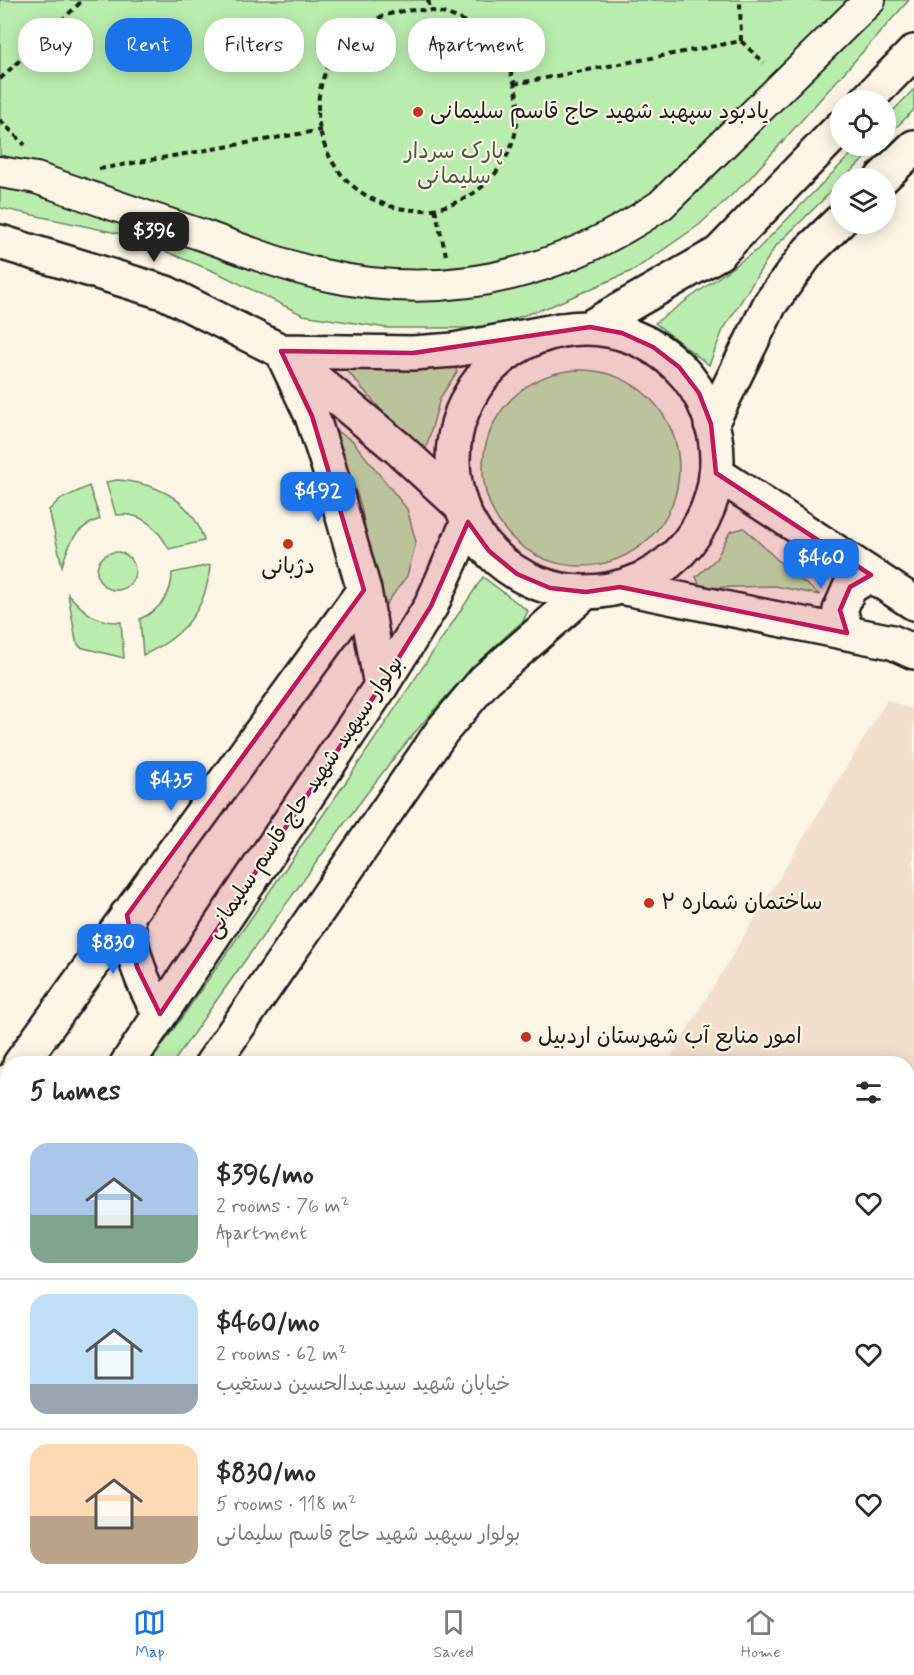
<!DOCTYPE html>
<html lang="en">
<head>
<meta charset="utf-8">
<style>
	:root { --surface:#fff; --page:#f7f7f7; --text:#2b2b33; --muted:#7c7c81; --line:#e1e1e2; --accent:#1a73e8 }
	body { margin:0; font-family:Mynerve,"Playpen Sans Arabic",sans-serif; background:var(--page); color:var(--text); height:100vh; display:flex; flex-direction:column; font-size:22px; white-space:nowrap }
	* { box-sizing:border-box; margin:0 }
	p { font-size:20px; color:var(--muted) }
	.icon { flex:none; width:33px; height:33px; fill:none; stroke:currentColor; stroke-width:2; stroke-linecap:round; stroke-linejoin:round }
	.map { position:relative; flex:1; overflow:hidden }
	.sheet { position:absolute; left:0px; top:1056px; width:915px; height:536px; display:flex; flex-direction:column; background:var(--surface); border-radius:24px 24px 0 0; box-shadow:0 3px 15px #0003 }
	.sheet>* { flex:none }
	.banner { position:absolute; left:18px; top:18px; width:600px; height:54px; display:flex; gap:12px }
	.controls { position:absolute; left:830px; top:90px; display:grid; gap:12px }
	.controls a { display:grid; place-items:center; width:66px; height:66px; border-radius:50%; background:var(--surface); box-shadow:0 3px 15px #0003; font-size:30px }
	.price { position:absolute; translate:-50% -51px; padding:0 14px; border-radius:12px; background:var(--accent); color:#fff; font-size:20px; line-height:39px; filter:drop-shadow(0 2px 3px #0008) }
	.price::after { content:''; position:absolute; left:50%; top:36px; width:18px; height:14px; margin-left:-9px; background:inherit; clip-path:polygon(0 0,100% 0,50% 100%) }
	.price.selected { background:#222; color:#fff }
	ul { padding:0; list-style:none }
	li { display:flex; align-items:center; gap:18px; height:150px; padding:0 30px }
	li+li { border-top:2px solid var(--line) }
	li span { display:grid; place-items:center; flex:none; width:168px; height:120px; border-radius:18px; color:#555 }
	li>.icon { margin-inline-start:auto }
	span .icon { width:72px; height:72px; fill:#fffc; stroke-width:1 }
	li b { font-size:26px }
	h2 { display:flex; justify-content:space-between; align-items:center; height:72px; padding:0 30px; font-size:26px }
	.pill { padding:0 21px; border-radius:24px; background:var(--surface); box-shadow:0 3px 15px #0003; font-size:21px; line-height:54px }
	.pill.selected { background:var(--accent); color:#fff }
	.tabs { display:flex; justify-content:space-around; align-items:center; height:84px; border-top:2px solid var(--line); background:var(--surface); font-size:16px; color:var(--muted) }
	.tabs a { display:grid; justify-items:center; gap:3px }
	.tabs .selected { color:var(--accent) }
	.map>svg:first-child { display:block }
	.built { fill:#f2decc }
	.green { fill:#b9edad; stroke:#6a8464; stroke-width:1.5 }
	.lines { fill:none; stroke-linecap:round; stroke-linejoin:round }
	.street-casing { stroke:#1c1c1c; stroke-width:34 }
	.secondary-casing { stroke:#1c1c1c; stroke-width:38 }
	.primary-casing { stroke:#1c1c1c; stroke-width:38 }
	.path { stroke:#1c1c1c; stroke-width:4; stroke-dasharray:6 4.5; stroke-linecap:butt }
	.street { stroke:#fcf5e5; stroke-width:30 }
	.secondary { stroke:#fcf5e5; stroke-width:33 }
	.primary { stroke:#fcf5e5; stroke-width:33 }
	.marked { fill:#c2185b; fill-opacity:0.2; stroke:#c2185b; stroke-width:4.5; stroke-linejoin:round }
	.poi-dot { fill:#c8321e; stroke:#fcf5e5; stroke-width:2 }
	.labels { text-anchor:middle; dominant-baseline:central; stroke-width:4.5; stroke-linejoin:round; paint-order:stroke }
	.poi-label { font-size:22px; fill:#1c1c1c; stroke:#fcf5e5; text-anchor:start }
	.park-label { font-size:22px; fill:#4b5b48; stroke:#fcf5e5 }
	.street-label { font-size:22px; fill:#1c1c1c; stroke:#fcf5e5 }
</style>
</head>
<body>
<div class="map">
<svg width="914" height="1591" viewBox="0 0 914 1591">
	<rect width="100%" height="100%" fill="#fcf5e5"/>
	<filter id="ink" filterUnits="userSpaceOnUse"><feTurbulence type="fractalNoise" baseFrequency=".0167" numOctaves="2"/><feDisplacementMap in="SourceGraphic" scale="12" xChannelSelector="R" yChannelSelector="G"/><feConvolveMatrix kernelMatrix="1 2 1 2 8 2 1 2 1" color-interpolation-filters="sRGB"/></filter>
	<g filter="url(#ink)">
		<!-- built -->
		<path class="built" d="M887 700 914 710V1268L908 1264V1064L667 1063Z
			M908 1339 914 1343V1446L908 1442Z"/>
		<!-- green -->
		<path class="green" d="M0 0H909L749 179 699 225 634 270 551 306 487 328H387L303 315 220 274 126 235 0 208Z
			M914 89V110L885 138V119Z
			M859 146H878L844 178H840V183L775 247 723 330 709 365 655 323 758 249Z
			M454 364 457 372 440 398 426 449 414 448 343 366Z
			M483 468a98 98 0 1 1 196 0a98 98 0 1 1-196 0Z
			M334 430 352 440 407 509 416 542 407 576 381 611 361 506Z
			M117 480C157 483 193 500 204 541L169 549C158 528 141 511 116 515L106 482Z
			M89 486 100 519C75 528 69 542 62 566L49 510 59 500Z
			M744 528 788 570 820 595 775 586 701 588 696 577 716 559 730 532Z
			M97 571a19 19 0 1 1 38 0a19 19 0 1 1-38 0Z
			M210 565C207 608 183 638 143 655L140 619C159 610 172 595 172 573Z
			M483 577 528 611 523 621C439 693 372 784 308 874 262 937 216 999 173 1063H150L348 779Z
			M68 594C84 612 96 623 121 622L124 658 80 647 76 641Z"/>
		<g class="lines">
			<defs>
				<path id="street" d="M0 172 36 178C93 198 150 218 208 237 246 251 285 266 324 275 447 303 558 275 661 205L870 0
					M447 1584 457 1591
					M678 1584 688 1591"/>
				<path id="secondary" d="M0 242 166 293 281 351 398 448 460 505
					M281 351 413 353 454 350 560 330
					M286 361 312 416 328 465 364 590 381 686
					M716 473 914 603
					M620 587 892 642 914 652
					M847 633 840 610 850 587 871 575
					M127 915C131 952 141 982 160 1014
					M20 1064 364 590
					M0 1091 8 1081
					M0 1444 8 1449
					M0 1506 8 1511
					M118 1584 129 1591
					M207 1584 218 1591"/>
				<path id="primary" d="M867 100 914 52
					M882 178 914 147
					M590 327 719 253 840 128
					M453 460a132 132 0 1 1 264 0a132 132 0 1 1-264 0Z
					M711 424 770 304 809 251 840 221
					M127 1064 381 686 431 606 468 522
					M212 1064 442 731 485 680 586 592
					M0 1258 8 1247
					M0 1370 8 1359"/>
			</defs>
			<!-- street casing -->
			<use href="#street" class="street-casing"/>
			<!-- secondary casing -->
			<use href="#secondary" class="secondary-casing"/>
			<!-- primary casing -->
			<use href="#primary" class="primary-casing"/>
			<!-- path -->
			<path class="path" d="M428 0 431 12
				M318 110a100 100 0 1 1 200 0a100 100 0 1 1-200 0Z
				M741 41 764 63
				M0 79 83 0
				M514 84 741 41 740 0
				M0 120 25 145
				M99 169 321 130
				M435 209 446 255"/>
			<!-- street -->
			<use href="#street" class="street"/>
			<!-- secondary -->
			<use href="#secondary" class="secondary"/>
			<!-- primary -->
			<use href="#primary" class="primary"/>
		</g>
	</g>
	<!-- marked area -->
	<path class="marked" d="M590 327 622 333 653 347 679 367 699 393 711 424 716 473 871 575 850 587 840 610 847 633 620 587 586 592 550 588 517 574 489 551 468 522 431 606 381 686 160 1014 137 967 127 915 364 590 312 416 281 351 413 353Z"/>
	<!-- markers -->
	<g class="poi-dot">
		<circle cx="418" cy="112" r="6"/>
		<circle cx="288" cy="544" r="6"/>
		<circle cx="649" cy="903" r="6"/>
		<circle cx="526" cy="1037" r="6"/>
	</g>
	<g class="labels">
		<!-- poi labels -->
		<g class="poi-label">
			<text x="430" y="112">یادبود سپهبد شهید حاج قاسم سلیمانی</text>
			<text x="288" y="567" text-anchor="middle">دژبانی</text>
			<text x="661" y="903">ساختمان شماره ۲</text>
			<text x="538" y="1037">امور منابع آب شهرستان اردبیل</text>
		</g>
		<!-- park labels -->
		<g class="park-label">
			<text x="454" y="152">پارک سردار<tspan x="454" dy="25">سلیمانی</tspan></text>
		</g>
		<!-- street labels -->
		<g class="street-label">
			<text transform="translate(305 797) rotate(-56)">بولوار سپهبد شهید حاج قاسم سلیمانی</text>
		</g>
	</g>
</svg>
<div class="controls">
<a><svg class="icon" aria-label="locate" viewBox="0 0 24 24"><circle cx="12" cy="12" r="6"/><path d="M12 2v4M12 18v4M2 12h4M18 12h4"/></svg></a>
<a><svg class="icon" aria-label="layers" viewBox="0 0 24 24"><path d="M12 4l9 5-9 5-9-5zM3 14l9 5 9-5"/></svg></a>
</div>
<b class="price selected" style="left:154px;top:263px">$396</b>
<b class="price" style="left:318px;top:523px">$492</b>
<b class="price" style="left:821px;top:590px">$460</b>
<b class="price" style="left:171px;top:812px">$435</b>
<b class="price" style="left:113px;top:975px">$830</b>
<div class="banner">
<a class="pill">Buy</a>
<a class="pill selected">Rent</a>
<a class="pill">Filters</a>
<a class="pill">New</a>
<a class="pill">Apartment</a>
</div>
<section class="sheet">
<h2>5 homes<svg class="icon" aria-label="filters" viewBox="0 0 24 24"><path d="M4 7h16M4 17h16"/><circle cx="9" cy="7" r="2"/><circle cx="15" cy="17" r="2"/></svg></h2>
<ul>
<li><span style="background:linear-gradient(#a9c7e8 60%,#7fa58c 0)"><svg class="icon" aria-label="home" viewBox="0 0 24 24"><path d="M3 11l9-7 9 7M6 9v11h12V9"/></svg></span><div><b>$396/mo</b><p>2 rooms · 76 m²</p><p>Apartment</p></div><svg class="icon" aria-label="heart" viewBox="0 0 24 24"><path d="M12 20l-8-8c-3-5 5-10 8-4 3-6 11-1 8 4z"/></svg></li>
<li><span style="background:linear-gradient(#bfe0f5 75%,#9aa5b1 0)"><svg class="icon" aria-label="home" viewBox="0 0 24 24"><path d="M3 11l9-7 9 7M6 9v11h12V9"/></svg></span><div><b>$460/mo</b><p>2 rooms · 62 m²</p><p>خیابان شهید سیدعبدالحسین دستغیب</p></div><svg class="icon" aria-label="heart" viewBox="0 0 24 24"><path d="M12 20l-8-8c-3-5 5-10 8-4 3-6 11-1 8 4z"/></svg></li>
<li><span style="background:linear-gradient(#ffd9b3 60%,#b9a48a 0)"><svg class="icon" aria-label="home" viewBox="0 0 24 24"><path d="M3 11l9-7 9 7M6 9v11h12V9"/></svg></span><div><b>$830/mo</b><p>5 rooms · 118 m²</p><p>بولوار سپهبد شهید حاج قاسم سلیمانی</p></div><svg class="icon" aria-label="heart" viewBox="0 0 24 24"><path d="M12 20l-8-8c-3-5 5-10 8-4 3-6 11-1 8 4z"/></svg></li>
</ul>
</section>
</div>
<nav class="tabs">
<a class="selected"><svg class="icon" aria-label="map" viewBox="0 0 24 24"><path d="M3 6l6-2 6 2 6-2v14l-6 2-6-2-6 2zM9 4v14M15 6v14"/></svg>Map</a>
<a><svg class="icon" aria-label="saved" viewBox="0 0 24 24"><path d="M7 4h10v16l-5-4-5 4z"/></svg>Saved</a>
<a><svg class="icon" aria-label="home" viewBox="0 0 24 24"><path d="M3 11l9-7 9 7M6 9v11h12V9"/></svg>Home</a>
</nav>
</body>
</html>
